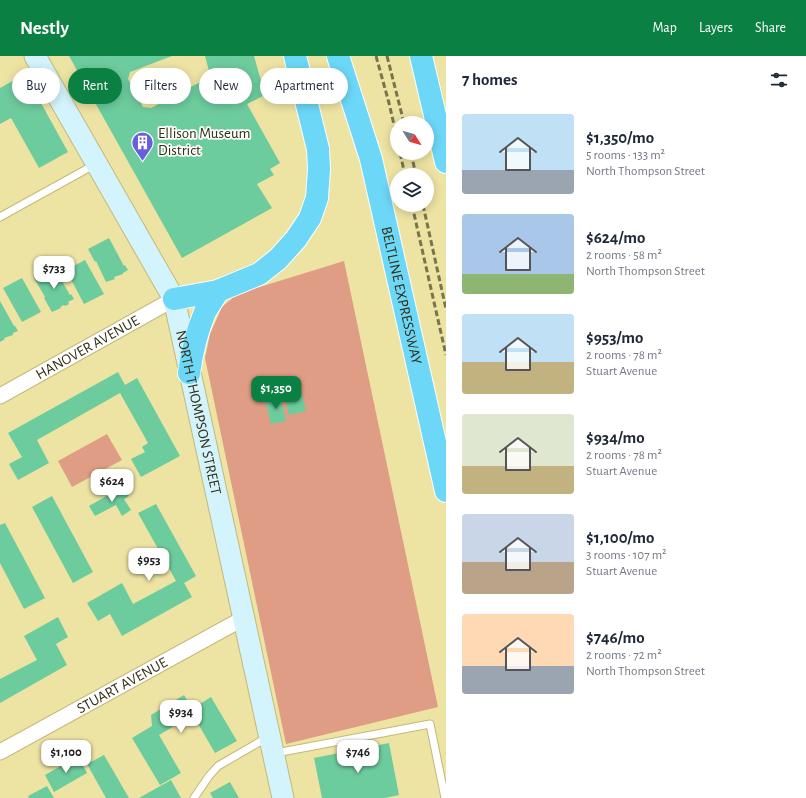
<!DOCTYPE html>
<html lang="en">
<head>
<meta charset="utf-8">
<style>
	:root { --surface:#fff; --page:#f6f6f7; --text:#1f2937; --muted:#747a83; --accent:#0b8043 }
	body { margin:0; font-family:"Alegreya Sans",sans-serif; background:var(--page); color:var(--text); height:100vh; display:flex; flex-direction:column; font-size:15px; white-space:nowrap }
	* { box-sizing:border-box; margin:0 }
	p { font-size:13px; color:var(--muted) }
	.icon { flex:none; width:22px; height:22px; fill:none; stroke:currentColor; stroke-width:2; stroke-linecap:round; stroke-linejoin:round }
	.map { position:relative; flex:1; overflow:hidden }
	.panel { display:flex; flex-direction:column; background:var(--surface); width:360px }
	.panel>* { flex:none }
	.guide { position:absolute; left:12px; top:12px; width:374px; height:36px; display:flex; gap:8px }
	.needle { width:26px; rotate:127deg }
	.buttons { position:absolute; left:390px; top:60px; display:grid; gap:8px }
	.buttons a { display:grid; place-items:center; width:44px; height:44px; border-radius:50%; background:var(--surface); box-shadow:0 2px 10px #0003; font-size:20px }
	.price { position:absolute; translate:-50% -34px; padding:0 9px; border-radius:8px; background:#fff; color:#222; font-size:13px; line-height:26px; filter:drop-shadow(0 1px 2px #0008) }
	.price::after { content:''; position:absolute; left:50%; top:24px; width:12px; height:9px; margin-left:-6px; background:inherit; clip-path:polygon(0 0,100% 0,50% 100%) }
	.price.on { background:var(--accent); color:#fff }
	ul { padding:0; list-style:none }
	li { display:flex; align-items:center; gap:12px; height:100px; padding:0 16px }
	li span { display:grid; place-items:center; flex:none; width:112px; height:80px; border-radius:4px; color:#555 }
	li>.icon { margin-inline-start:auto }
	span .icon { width:48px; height:48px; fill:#fffc; stroke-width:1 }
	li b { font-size:17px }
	h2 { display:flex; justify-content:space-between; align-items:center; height:48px; padding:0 16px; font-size:17px }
	.tag { padding:0 14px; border-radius:18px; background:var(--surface); box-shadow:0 2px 10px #0003; font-size:14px; line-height:36px }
	.tag.on { background:var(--accent); color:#fff }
	header { display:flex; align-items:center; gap:24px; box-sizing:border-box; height:56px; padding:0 20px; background:var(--accent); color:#fff }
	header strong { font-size:19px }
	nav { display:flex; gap:22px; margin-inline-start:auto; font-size:14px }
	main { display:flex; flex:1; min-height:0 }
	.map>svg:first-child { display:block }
	.green { fill:#e09d85 }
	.building { fill:#6dcc9d }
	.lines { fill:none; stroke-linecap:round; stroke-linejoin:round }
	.service-casing { stroke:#c3b97a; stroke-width:9 }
	.minor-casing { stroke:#c3b97a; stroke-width:17 }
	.secondary-casing { stroke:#c3b97a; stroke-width:23 }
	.motorway-casing { stroke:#fff; stroke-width:24 }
	.service { stroke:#fff; stroke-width:7 }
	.minor { stroke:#fff; stroke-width:15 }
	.secondary { stroke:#d3f3fd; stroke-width:21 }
	.motorway { stroke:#6dd7f8; stroke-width:22 }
	.rail { stroke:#7a744c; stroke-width:3; stroke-dasharray:6 3; stroke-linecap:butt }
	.labels { text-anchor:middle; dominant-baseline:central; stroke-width:3.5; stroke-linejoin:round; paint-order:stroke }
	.poi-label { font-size:15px; fill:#322e15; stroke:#fff; text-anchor:start }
	.street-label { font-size:15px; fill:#322e15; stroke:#fff }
</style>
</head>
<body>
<header>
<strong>Nestly</strong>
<nav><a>Map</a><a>Layers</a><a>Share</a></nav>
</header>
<main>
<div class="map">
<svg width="446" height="742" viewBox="0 0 446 742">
	<rect width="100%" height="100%" fill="#ede3a3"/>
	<!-- green -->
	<path class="green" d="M344 205 438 651 286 688 205 302 210 278 222 251 237 238Z
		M107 378 122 404 72 431 58 405Z"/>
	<!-- building -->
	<path class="building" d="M69 0H172L130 16 128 23 143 51 151 52 204 24 209 15 205 0H254L265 39 247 48 280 107 270 113 274 119 257 128 272 152 182 202Z
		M25 18 68 96 39 112 11 62 0 68V32Z
		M109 182 124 210 125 209 128 214 123 217V218L114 221 115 223 106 226 96 205 95 206 88 193Z
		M85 204 104 238 84 248 66 214Z
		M54 211 70 239 71 238 74 243 68 246 69 248 65 250 64 249 60 251 61 252 52 256 44 242 45 241 34 222Z
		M22 222 41 256 22 266 3 232Z
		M0 245 14 270H15L18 275 13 277V279L4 282 5 283 0 286Z
		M118 316 125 329 137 322 180 400 141 421 131 403 145 396 142 391 148 387 120 337 37 384 49 407 18 424 9 408 22 401 8 377Z
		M302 338 306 355 289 359 285 343Z
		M280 339 286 365 271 368 265 342Z
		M124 430 129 440 124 443 131 454 122 460 116 449 95 460 89 450Z
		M52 440 93 516 73 527 32 451Z
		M156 448 196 520 184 527 192 541 122 580 110 558 98 565 87 547 122 527 133 548 176 525 138 457Z
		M5 467 45 542 24 553 0 507V469Z
		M58 561 68 581 56 588 67 609 0 647V623L37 604 24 580Z
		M184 639 192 653 211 641 237 685 215 697 193 659 159 679 181 717 160 729 132 682 152 670 151 659Z
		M389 687 399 739 385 742H322L314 702Z
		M104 699 129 742H106L87 708Z
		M78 700 87 717 54 736 45 719Z
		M171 724 181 742H139Z
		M230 726 239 742H213L210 737Z
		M47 730 54 742H29L28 740Z"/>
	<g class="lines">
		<defs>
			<path id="service" d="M0 161 94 109
				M276 697 430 668 445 742
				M194 742 209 720 218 710 268 681"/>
			<g id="minor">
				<path id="s1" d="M0 340 174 243"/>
				<path id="s2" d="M0 696 244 562"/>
			</g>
			<g id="secondary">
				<path id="s3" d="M35 0 174 243 283 742"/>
			</g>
			<g id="motorway">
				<path id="s4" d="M338 0 371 103 446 435"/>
				<path d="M421 0 446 106"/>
				<path d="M174 243 218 235 259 218 278 203 296 183 310 162 317 142 319 113 318 93 295 0"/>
				<path d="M189 317C192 296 197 275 205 256 209 249 214 242 218 235"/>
			</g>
		</defs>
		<!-- service casing -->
		<use href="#service" class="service-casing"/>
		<!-- minor casing -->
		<use href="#minor" class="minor-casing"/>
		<!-- secondary casing -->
		<use href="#secondary" class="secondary-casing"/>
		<!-- motorway casing -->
		<use href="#motorway" class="motorway-casing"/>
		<!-- service -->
		<use href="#service" class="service"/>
		<!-- minor -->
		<use href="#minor" class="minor"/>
		<!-- secondary -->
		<use href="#secondary" class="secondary"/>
		<!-- motorway -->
		<use href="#motorway" class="motorway"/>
		<!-- rail -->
		<path class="rail" d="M376 0 389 47 397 82
			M387 0 404 67
			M400 97 405 119
			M411 97 416 119
			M412 149 446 299
			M423 149 446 253"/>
	</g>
	<!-- icons -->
	<defs>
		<symbol id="building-pin" viewBox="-11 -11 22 30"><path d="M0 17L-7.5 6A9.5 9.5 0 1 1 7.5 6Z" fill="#6661da" stroke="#fff"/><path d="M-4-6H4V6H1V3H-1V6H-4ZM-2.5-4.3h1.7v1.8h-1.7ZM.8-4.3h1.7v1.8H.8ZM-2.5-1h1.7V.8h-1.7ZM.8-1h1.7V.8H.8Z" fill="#fff"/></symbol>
	</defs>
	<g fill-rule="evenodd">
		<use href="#building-pin" x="130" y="74" width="25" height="34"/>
	</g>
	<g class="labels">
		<!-- poi labels -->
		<g class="poi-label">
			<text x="158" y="77">Ellison Museum<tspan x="158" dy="17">District</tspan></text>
		</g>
		<!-- street labels -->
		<g class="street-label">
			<text stroke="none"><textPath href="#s4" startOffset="248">BELTLINE EXPRESSWAY</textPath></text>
			<text stroke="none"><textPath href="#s1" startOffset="100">HANOVER AVENUE</textPath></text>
			<text stroke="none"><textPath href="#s3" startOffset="396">NORTH THOMPSON STREET</textPath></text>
			<text stroke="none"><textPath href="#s2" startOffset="139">STUART AVENUE</textPath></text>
		</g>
	</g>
</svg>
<div class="buttons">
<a><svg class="needle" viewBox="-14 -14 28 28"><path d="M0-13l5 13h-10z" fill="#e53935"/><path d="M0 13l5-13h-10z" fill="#747a83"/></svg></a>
<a><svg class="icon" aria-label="layers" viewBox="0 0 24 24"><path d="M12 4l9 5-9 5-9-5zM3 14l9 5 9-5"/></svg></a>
</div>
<b class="price" style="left:54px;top:234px">$733</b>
<b class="price on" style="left:276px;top:354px">$1,350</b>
<b class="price" style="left:112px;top:447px">$624</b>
<b class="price" style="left:149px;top:526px">$953</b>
<b class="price" style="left:181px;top:678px">$934</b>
<b class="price" style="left:66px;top:718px">$1,100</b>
<b class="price" style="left:358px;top:718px">$746</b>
<div class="guide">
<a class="tag">Buy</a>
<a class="tag on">Rent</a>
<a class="tag">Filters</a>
<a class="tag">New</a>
<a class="tag">Apartment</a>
</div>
</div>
<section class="panel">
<h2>7 homes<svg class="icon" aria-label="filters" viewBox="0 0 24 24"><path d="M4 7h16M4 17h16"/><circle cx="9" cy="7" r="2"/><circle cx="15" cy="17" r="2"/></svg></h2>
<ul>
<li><span style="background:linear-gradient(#bfe0f5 70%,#9aa5b1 0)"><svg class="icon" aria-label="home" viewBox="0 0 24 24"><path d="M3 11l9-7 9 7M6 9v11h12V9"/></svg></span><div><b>$1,350/mo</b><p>5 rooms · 133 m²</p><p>North Thompson Street</p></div></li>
<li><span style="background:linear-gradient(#a9c7e8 75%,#8fb573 0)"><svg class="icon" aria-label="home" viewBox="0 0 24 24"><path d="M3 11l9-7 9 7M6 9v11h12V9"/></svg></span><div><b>$624/mo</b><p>2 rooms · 58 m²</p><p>North Thompson Street</p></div></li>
<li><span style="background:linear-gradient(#bfe0f5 60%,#c2b280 0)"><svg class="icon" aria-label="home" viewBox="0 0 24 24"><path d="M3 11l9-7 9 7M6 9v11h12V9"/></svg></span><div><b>$953/mo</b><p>2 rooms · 78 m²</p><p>Stuart Avenue</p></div></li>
<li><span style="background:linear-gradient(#dfe7d0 65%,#c2b280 0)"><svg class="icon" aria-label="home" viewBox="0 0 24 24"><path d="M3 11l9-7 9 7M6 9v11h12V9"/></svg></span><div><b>$934/mo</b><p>2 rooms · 78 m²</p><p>Stuart Avenue</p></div></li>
<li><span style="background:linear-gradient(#c9d6e8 60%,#b9a48a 0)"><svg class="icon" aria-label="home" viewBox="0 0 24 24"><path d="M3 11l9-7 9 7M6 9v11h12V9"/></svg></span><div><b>$1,100/mo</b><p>3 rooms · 107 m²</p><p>Stuart Avenue</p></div></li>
<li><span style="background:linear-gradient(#ffd9b3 65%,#9aa5b1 0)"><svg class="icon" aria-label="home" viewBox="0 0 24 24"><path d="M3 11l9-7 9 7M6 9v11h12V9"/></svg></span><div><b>$746/mo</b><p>2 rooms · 72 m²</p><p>North Thompson Street</p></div></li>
</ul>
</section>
</main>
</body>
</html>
